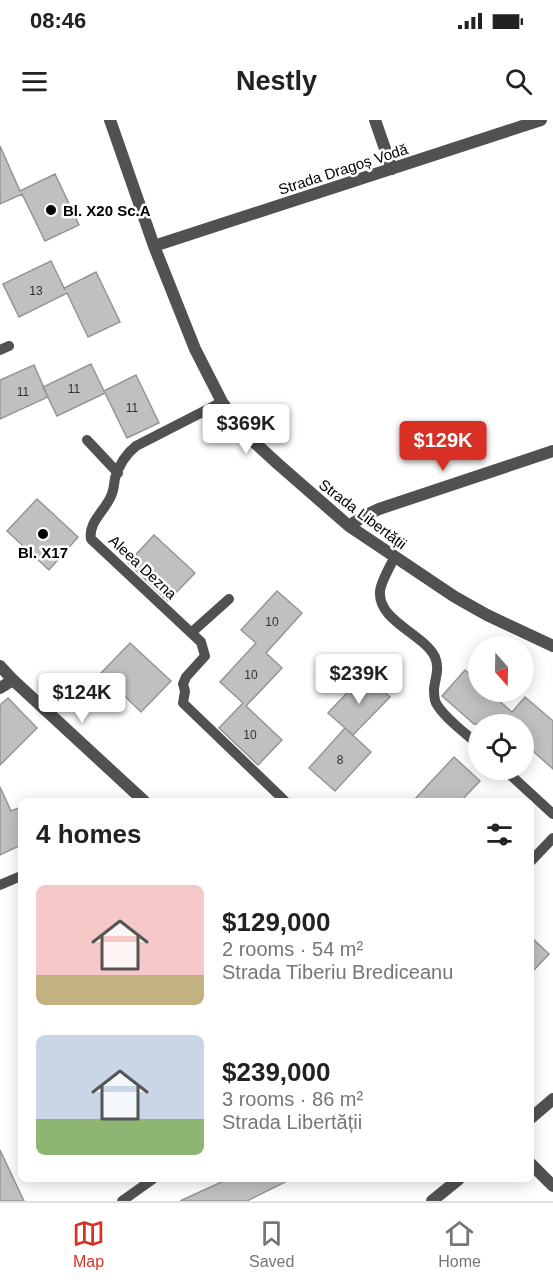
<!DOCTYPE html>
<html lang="en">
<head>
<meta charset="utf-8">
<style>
	:root { --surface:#fff; --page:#f6f6f6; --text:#222; --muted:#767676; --line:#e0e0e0; --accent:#d93025 }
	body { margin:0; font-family:Helvetica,sans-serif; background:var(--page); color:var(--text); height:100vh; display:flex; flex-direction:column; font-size:22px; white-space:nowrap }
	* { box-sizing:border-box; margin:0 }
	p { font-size:20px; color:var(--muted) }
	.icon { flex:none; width:33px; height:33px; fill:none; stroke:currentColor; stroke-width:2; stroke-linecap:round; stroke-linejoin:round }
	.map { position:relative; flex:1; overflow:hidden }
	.details { position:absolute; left:18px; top:678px; width:516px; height:384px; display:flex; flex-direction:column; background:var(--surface); border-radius:9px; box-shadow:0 3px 15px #0003 }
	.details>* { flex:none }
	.needle { width:39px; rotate:160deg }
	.buttons { position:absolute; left:468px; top:516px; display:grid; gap:12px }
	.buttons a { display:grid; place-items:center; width:66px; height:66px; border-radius:50%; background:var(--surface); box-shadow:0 3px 15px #0003; font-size:30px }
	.price { position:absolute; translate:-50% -51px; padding:0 14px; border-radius:6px; background:#fff; color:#222; font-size:20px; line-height:39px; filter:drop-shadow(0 2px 3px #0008) }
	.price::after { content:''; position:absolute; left:50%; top:36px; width:18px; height:14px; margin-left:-9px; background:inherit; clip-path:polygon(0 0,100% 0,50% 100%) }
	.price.active { background:var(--accent); color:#fff }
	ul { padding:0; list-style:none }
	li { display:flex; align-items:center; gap:18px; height:150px; padding:0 18px }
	li span { display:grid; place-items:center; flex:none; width:168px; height:120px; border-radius:9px; color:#555 }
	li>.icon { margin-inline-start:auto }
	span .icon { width:72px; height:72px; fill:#fffc; stroke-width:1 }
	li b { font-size:26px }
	h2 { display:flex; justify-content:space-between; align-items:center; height:72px; padding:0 18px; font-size:26px }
	.status { display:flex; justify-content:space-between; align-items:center; height:42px; padding:0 30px; background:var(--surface); direction:ltr }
	.status svg { height:16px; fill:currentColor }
	header { display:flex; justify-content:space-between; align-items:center; height:78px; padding:0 18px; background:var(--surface); font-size:27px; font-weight:700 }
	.dock { display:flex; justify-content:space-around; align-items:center; height:84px; border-top:2px solid var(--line); background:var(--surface); font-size:16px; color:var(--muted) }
	.dock a { display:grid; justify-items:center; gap:3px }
	.dock .active { color:var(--accent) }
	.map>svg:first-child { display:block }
	.building { fill:#c0c0c0; stroke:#959595; stroke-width:1.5 }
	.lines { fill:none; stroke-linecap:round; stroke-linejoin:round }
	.service { stroke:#515151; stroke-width:10 }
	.minor { stroke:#515151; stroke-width:12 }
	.tertiary { stroke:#515151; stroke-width:12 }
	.poi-dot { fill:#000; stroke:#fff; stroke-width:2 }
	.labels { text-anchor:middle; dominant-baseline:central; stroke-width:5; stroke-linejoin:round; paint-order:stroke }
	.number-label { font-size:12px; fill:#303030 }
	.street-label { font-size:15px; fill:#000; stroke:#fff }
	.poi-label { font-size:15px; font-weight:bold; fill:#000; stroke:#fff; text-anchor:start }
</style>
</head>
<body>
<div class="status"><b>08:46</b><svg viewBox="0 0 49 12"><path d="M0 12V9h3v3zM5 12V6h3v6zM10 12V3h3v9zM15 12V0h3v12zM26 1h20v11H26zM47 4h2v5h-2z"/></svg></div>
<header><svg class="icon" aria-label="menu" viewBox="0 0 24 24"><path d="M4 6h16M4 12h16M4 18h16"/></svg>Nestly<svg class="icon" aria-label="search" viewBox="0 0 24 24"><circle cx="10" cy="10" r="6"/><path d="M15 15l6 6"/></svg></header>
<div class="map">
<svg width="553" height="1081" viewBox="0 0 553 1081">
	<rect width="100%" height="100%" fill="#fff"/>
	<!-- building -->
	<path class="building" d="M0 26 20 71 55 54 79 105 45 121 22 74 0 84Z
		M51 141 65 170 64 168 96 152 120 202 88 217 67 173 19 197 3 164Z
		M91 244 104 271 136 255 159 303 127 318 105 273 57 296 43 267Z
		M34 245 48 277 0 299V260Z
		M37 379 78 417 49 450 7 411Z
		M154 415 195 453 168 481 128 443Z
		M277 471 302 493 266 533 282 548 246 586 282 620 258 645 219 608 243 583 220 562 256 523 241 510Z
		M130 523 171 561 141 592 101 553Z
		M465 550 478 562V572H489L512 592 525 577 553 601V649L524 623V604H474L442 576Z
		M365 554 390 577 353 615 328 593Z
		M8 578 37 608 0 645V585Z
		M345 608 371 632 335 671 309 648Z
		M454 637 480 661 461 681H413Z
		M0 667 11 691 21 687V725L0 735Z
		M531 817 549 834 531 853Z
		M0 1030 24 1081H0Z
		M228 1059H291L247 1081H180Z"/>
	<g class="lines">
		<!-- service -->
		<path class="service" d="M0 230 9 226
			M222 282 136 326C126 334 119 345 115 358 114 364 114 370 111 376 105 391 88 402 91 419L201 522 205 536 186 557 183 564 185 571 183 583 285 681
			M87 320 118 353
			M394 438C390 447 380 463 380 472 378 501 424 514 435 537 440 549 435 558 434 569 434 574 434 579 436 583 444 598 466 613 478 625
			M191 513 229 479
			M505 650 553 694
			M531 741 553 718
			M0 765 21 756
			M122 1081 153 1059"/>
		<!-- minor -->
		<path class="minor" d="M110 0 154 126 195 229 222 282 237 303 254 322 278 344 349 406 455 477 487 495 553 526
			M375 0 392 49
			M154 126 541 0
			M349 406 364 396 379 389 553 331
			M0 568 13 560
			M432 1081 459 1059"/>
		<!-- tertiary -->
		<path class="tertiary" d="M0 546 13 560 144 681
			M531 998 553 979
			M531 1044 553 1066"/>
	</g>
	<!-- markers -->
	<g class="poi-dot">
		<circle cx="51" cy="90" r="6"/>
		<circle cx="43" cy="414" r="6"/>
	</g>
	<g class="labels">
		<!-- number labels -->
		<g class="number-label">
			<text x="36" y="171">13</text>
			<text x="74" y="269">11</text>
			<text x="23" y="272">11</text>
			<text x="132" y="288">11</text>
			<text x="272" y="502">10</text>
			<text x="251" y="555">10</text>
			<text x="250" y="615">10</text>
			<text x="340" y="640">8</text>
		</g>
		<!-- street labels -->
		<g class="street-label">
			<text transform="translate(343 49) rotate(-18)">Strada Dragoș Vodă</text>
			<text transform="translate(363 394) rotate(37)">Strada Libertății</text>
			<text transform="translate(143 447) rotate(43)">Aleea Dezna</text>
		</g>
		<!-- poi labels -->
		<g class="poi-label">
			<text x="63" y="90">Bl. X20 Sc.A</text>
			<text x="43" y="432" text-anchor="middle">Bl. X17</text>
		</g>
	</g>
</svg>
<div class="buttons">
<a><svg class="needle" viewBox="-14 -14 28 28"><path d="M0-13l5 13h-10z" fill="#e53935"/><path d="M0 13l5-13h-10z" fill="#767676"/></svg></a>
<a><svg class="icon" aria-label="locate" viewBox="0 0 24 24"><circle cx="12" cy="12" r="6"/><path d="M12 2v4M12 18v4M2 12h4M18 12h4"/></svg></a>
</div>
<b class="price" style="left:246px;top:335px">$369K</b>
<b class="price active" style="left:443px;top:352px">$129K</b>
<b class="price" style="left:359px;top:585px">$239K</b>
<b class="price" style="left:82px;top:604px">$124K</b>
<section class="details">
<h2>4 homes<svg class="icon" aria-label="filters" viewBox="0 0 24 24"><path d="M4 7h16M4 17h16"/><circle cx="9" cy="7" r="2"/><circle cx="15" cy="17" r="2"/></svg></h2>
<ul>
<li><span style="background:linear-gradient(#f6c9c9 75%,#c2b280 0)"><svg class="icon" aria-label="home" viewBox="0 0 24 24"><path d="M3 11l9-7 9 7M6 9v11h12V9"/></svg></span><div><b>$129,000</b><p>2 rooms · 54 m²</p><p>Strada Tiberiu Brediceanu</p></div></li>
<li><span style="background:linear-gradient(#c9d6e8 70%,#8fb573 0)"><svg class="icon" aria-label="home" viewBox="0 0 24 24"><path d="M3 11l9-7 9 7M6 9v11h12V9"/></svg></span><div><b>$239,000</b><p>3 rooms · 86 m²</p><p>Strada Libertății</p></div></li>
</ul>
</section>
</div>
<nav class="dock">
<a class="active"><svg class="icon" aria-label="map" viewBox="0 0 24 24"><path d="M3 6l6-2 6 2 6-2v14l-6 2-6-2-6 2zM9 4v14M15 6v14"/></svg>Map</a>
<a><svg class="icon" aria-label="saved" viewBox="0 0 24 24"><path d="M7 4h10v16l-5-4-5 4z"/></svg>Saved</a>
<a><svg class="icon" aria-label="home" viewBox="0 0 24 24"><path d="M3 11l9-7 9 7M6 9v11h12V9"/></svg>Home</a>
</nav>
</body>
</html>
